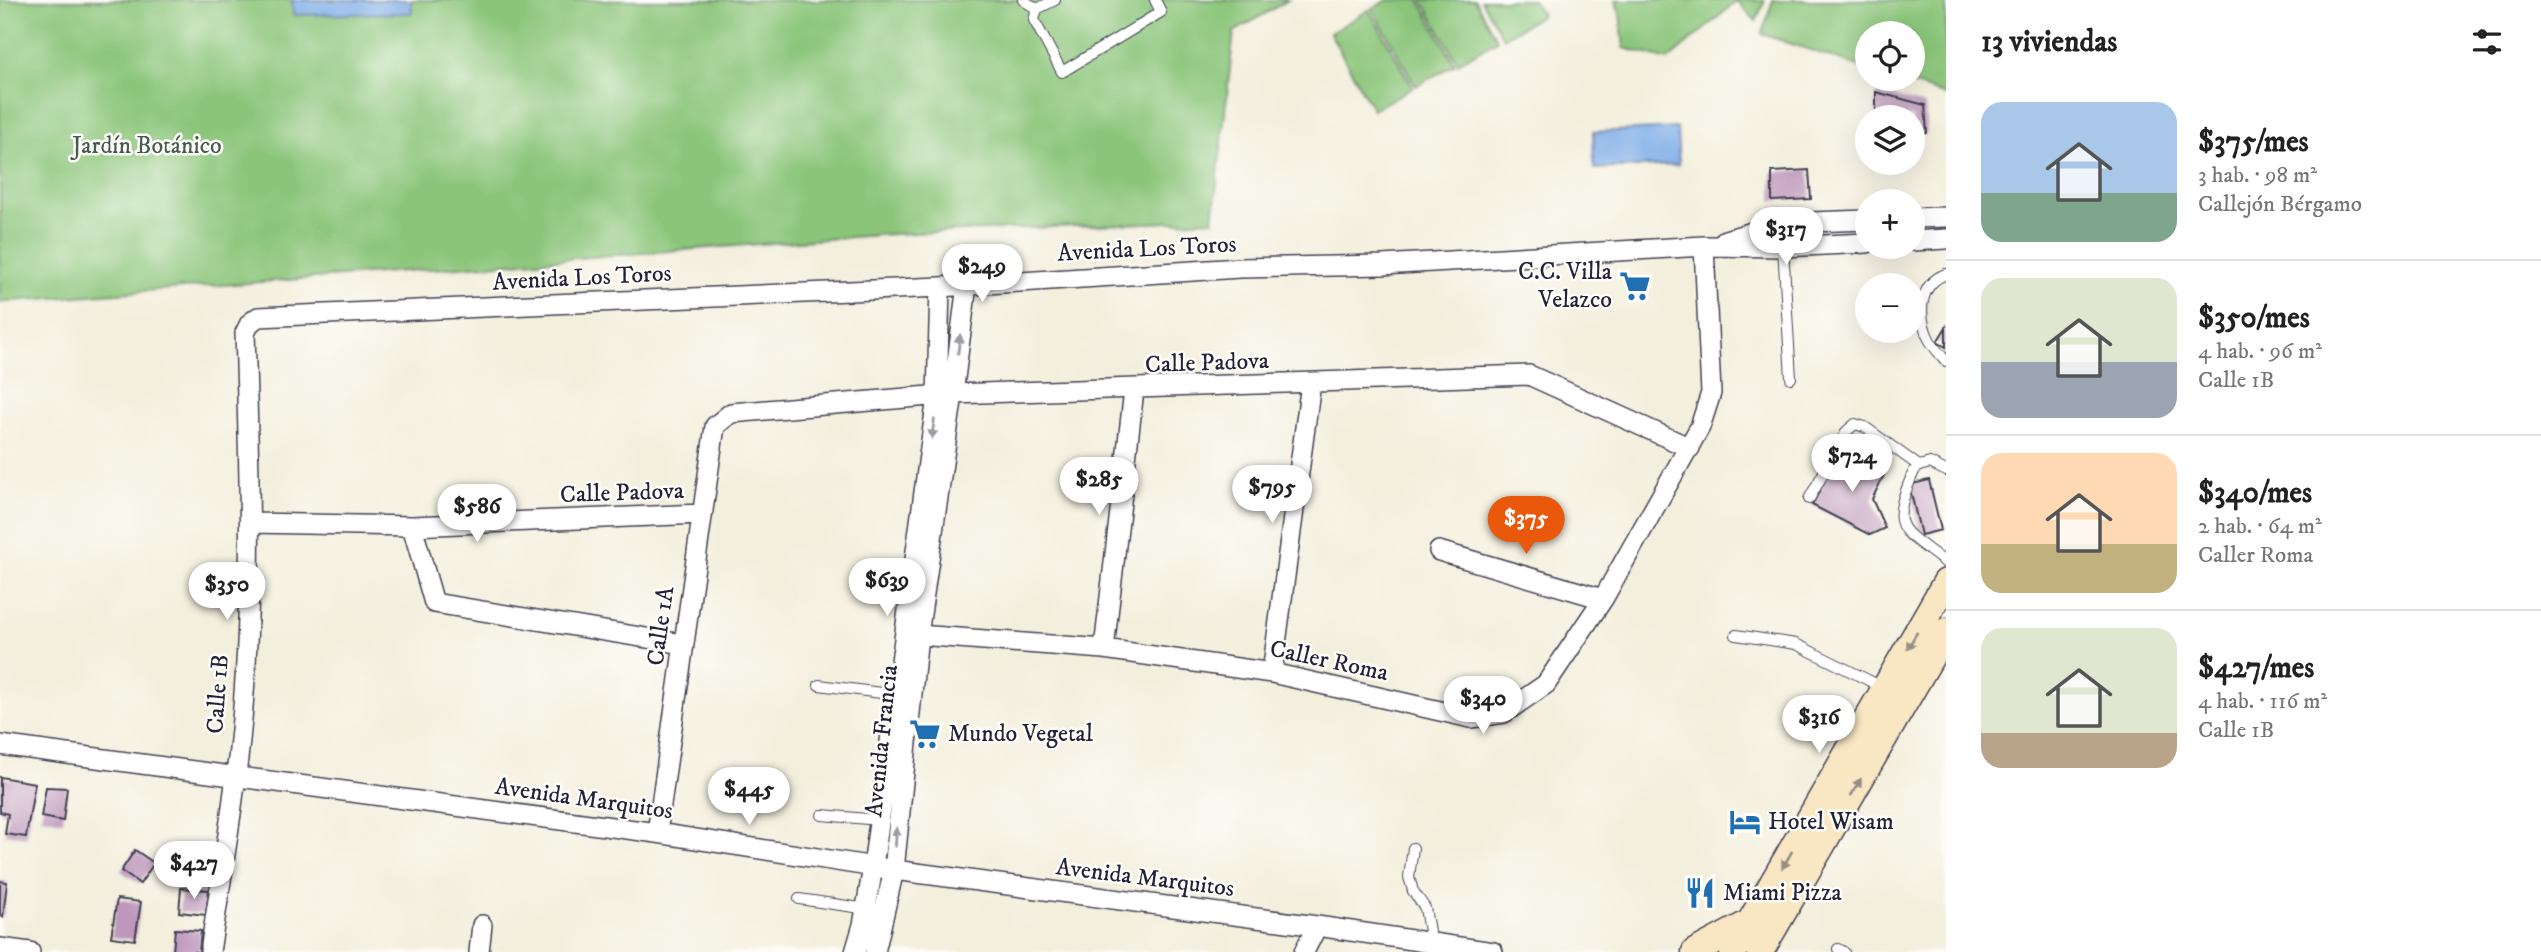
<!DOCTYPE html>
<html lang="es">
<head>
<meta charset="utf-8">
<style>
	:root { --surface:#fff; --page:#f2f2f2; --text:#222; --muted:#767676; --line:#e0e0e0; --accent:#ea580c }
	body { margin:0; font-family:"IM FELL DW Pica",serif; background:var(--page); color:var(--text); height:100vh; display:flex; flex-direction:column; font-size:26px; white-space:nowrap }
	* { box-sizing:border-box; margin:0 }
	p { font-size:23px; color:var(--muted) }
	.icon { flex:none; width:38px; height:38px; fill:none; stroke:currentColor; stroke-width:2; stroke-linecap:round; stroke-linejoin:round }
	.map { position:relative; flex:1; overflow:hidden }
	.details { display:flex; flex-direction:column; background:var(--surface); width:595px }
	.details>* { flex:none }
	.buttons { position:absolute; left:1855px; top:21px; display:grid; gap:14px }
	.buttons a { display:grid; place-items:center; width:70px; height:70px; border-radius:50%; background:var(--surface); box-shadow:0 7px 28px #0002; font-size:35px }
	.price { position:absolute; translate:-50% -60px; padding:0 16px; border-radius:24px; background:#fff; color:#222; font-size:23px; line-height:46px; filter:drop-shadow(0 2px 4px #0008) }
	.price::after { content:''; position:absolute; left:50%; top:42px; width:21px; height:16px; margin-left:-10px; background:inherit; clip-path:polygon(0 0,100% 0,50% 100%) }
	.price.on { background:var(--accent); color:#fff }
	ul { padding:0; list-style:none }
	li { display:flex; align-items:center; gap:21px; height:175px; padding:0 35px }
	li+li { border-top:2px solid var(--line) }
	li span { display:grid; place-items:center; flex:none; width:196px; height:140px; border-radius:21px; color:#555 }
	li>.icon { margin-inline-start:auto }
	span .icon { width:84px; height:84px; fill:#fffc; stroke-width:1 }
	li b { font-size:30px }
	h2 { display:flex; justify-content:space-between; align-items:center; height:84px; padding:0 35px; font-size:30px }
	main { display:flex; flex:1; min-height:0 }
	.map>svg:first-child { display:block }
	.green { fill:#8ac579; stroke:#56745a; stroke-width:2 }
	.water { fill:#7dace7; stroke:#506791; stroke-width:2 }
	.building { fill:#bd97bc }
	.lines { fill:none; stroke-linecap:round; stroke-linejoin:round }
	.lane-casing { stroke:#414153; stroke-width:12 }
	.street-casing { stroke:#414153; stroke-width:22 }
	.secondary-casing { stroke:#414153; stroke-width:29 }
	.lane { stroke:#fff; stroke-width:10 }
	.street { stroke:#fff; stroke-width:19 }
	.secondary { stroke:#f9e7c3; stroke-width:26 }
	.oneway { fill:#9c9ca7 }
	.oneway2 { fill:#988e86 }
	.labels { text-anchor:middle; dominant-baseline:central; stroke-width:5; stroke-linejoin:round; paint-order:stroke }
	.park-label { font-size:24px; fill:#465b51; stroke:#fdfcf7 }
	.street-label { font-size:24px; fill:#22223b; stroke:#fdfcf7 }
	.poi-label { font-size:24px; fill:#22223b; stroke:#fdfcf7; text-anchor:start }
</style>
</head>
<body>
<main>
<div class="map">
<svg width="1946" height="952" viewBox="0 0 1946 952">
	<rect width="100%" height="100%" fill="#fdfcf7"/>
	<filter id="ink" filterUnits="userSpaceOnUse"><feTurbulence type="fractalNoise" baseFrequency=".0143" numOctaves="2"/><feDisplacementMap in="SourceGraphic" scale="14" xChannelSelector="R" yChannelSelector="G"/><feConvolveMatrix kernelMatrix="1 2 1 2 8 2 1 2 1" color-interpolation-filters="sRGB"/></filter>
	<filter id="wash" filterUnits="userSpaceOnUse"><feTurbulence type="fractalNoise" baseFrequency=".00686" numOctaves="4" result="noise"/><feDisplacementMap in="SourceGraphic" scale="28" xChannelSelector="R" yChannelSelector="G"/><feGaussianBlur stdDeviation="1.57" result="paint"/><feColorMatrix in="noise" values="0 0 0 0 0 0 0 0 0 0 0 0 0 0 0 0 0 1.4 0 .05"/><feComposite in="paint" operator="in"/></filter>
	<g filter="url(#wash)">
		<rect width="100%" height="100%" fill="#f3efdd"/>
		<!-- green -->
		<path class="green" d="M0 0H1288L1234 32 1213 220 892 234 0 302Z
			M1388 0H1419L1455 64 1416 86 1372 9Z
			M1422 0H1475L1497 40 1458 63Z
			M1481 0H1533L1542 15 1503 38Z
			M1615 0H1765L1756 21 1737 1 1668 60 1624 48 1620 14Z
			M1773 0H1946V95L1896 79H1913V33H1867V69L1762 34Z
			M1369 10 1413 87 1373 110 1330 33Z"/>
		<!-- water -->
		<path class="water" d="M292 0H411L412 13 293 15Z
			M1677 128 1679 165 1594 169 1593 132Z"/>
		<g id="blocks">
			<!-- building -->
			<path class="building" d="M1876 92 1925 105 1927 133 1913 134V117H1876Z
				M1809 170 1811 199 1772 201V172Z
				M1946 327V347L1937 342Z
				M1841 450 1885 473 1872 499 1885 528 1870 535 1812 505Z
				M1929 480 1941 530 1921 535 1909 485Z
				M0 777 35 783 26 837 5 834 8 814 0 812Z
				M46 787 67 788 63 821 41 817Z
				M135 850 154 863 140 884 121 871Z
				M0 881 7 882 3 917 0 916Z
				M181 888 209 890 206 915 179 912Z
				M117 899 141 902 135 940 111 937Z
				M175 929 201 931 199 952H173Z"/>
		</g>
	</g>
	<g filter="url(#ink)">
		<use href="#blocks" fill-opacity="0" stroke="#414153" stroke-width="2"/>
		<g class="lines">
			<defs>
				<path id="lane" d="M1023 0 1037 9 1055 0
					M1037 9 1034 20 1062 72 1161 12 1155 0
					M1783 247 1791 378
					M1946 274C1918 284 1918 316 1929 339 1933 347 1940 354 1946 361
					M1946 471 1930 463 1919 466 1914 471C1888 531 1900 527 1946 563
					M1809 499 1847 431 1855 424 1865 427 1919 466
					M1736 635 1796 644 1884 688
					M819 685 897 695
					M822 815 879 820
					M1413 848 1409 877 1413 891 1425 908 1431 943
					M799 899 868 909
					M1838 949 1844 952"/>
				<path id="street" d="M1913 218 1946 217
					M1725 240 1783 223 1867 220
					M1913 241 1946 239
					M251 523 412 526 702 514
					M412 526 434 603 683 644
					M1439 551 1603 599
					M905 634 1104 649 1272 673 1471 718 1504 713 1546 684 1603 599 1700 427 1711 393 1704 246
					M1104 649 1134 390
					M1272 673 1311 383
					M0 745 657 833 894 870 1317 926 1493 952
					M657 833 715 426 731 413 953 394 1529 375 1690 448
					M0 948 30 952
					M210 952C223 866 238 781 244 694 253 573 249 453 245 333L250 323 258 317 940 287 1240 268 1382 265 1704 246 1783 247 1867 243
					M479 952 482 925
					M855 952 863 925 873 867 937 397 940 287
					M875 952 894 870 918 635 953 394 967 285
					M1304 952 1317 926"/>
				<path id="secondary" d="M1695 952 1749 923
					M1733 952 1946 582
					M1760 952 1946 631"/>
			</defs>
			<!-- lane casing -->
			<use href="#lane" class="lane-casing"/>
			<!-- street casing -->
			<use href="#street" class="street-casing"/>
			<!-- secondary casing -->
			<use href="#secondary" class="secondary-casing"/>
			<!-- lane -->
			<use href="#lane" class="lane"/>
			<!-- street -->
			<use href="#street" class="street"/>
			<!-- secondary -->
			<use href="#secondary" class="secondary"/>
		</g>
		<!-- one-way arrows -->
		<defs><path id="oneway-solid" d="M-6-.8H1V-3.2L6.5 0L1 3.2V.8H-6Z" transform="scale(1.75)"/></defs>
		<g class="oneway">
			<use href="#oneway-solid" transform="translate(959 344) rotate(-83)"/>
			<use href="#oneway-solid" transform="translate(933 429) rotate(98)"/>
			<use href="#oneway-solid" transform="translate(896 837) rotate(-86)"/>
		</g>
		<g class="oneway2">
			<use href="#oneway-solid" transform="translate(1912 641) rotate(120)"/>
			<use href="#oneway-solid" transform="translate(1856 787) rotate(-60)"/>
			<use href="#oneway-solid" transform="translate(1787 860) rotate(120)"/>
		</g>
	</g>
	<!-- icons -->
	<defs>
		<symbol id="supermarket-bare" viewBox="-9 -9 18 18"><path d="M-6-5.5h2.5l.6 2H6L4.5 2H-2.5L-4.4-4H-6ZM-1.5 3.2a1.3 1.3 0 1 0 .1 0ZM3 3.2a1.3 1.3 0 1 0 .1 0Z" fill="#1f6fb2" stroke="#fdfcf7" stroke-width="2.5" paint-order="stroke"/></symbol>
		<symbol id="hotel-bare" viewBox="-9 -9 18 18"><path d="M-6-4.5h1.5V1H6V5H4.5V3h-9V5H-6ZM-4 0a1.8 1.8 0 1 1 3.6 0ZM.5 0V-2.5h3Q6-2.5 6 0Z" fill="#1f6fb2" stroke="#fdfcf7" stroke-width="2.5" paint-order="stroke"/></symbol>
		<symbol id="restaurant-bare" viewBox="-9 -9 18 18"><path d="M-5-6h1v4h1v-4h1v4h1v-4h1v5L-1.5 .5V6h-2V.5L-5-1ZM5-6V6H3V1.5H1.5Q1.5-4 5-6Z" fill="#1f6fb2" stroke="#fdfcf7" stroke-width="2.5" paint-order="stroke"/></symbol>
	</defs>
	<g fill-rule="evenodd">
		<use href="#supermarket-bare" x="1613" y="264" width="44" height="44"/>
		<use href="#supermarket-bare" x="903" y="712" width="44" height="44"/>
		<use href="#hotel-bare" x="1723" y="800" width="44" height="44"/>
		<use href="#restaurant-bare" x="1678" y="871" width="44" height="44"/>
	</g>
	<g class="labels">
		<!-- park labels -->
		<g class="park-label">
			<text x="147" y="146">Jardín Botánico</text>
		</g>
		<!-- street labels -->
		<g class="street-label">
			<text transform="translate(1147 249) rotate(-3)">Avenida Los Toros</text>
			<text transform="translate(582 278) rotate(-3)">Avenida Los Toros</text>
			<text transform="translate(1207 363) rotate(-2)">Calle Padova</text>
			<text transform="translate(622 493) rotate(-2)">Calle Padova</text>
			<text transform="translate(661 626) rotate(-82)">Calle 1A</text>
			<text transform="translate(1329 661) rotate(12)">Caller Roma</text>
			<text transform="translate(218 694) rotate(-86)">Calle 1B</text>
			<text transform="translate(882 741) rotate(-84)">Avenida Francia</text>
			<text transform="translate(584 799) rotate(8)">Avenida Marquitos</text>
			<text transform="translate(1145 878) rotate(7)">Avenida Marquitos</text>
		</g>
		<!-- poi labels -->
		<g class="poi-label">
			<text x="1612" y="272" text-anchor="end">C.C. Villa<tspan x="1612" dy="28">Velazco</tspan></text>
			<text x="948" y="734">Mundo Vegetal</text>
			<text x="1768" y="822">Hotel Wisam</text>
			<text x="1723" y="893">Miami Pizza</text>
		</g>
	</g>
</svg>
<div class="buttons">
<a><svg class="icon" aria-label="locate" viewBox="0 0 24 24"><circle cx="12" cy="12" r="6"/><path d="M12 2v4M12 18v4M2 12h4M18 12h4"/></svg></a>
<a><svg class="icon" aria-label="layers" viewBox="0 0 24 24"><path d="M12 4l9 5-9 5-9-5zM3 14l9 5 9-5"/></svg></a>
<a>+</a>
<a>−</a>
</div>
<b class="price" style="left:1786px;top:267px">$317</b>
<b class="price" style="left:982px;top:304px">$249</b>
<b class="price" style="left:1852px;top:494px">$724</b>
<b class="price" style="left:1099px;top:517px">$285</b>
<b class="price" style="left:1272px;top:525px">$795</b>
<b class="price" style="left:477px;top:544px">$586</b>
<b class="price on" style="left:1526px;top:556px">$375</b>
<b class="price" style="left:887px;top:618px">$639</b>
<b class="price" style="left:227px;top:622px">$350</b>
<b class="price" style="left:1483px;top:736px">$340</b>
<b class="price" style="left:1819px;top:755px">$316</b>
<b class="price" style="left:749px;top:827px">$445</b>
<b class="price" style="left:194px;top:901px">$427</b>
</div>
<section class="details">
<h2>13 viviendas<svg class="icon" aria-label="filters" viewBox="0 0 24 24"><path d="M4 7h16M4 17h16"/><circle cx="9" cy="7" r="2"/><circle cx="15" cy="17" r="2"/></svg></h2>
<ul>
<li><span style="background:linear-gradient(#a9c7e8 65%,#7fa58c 0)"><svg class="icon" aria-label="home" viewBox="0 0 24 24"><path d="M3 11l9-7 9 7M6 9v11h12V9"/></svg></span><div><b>$375/mes</b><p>3 hab. · 98 m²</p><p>Callejón Bérgamo</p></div></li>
<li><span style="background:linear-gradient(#dfe7d0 60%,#9aa5b1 0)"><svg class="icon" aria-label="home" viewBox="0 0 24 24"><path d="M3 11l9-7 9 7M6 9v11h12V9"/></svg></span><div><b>$350/mes</b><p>4 hab. · 96 m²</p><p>Calle 1B</p></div></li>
<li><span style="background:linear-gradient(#ffd9b3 65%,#c2b280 0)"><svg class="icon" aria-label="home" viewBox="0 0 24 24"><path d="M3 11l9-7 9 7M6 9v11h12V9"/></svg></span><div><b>$340/mes</b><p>2 hab. · 64 m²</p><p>Caller Roma</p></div></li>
<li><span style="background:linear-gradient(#dfe7d0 75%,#b9a48a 0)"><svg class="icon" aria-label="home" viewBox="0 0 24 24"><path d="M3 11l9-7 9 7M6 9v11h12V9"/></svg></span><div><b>$427/mes</b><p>4 hab. · 116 m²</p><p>Calle 1B</p></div></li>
</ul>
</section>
</main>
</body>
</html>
